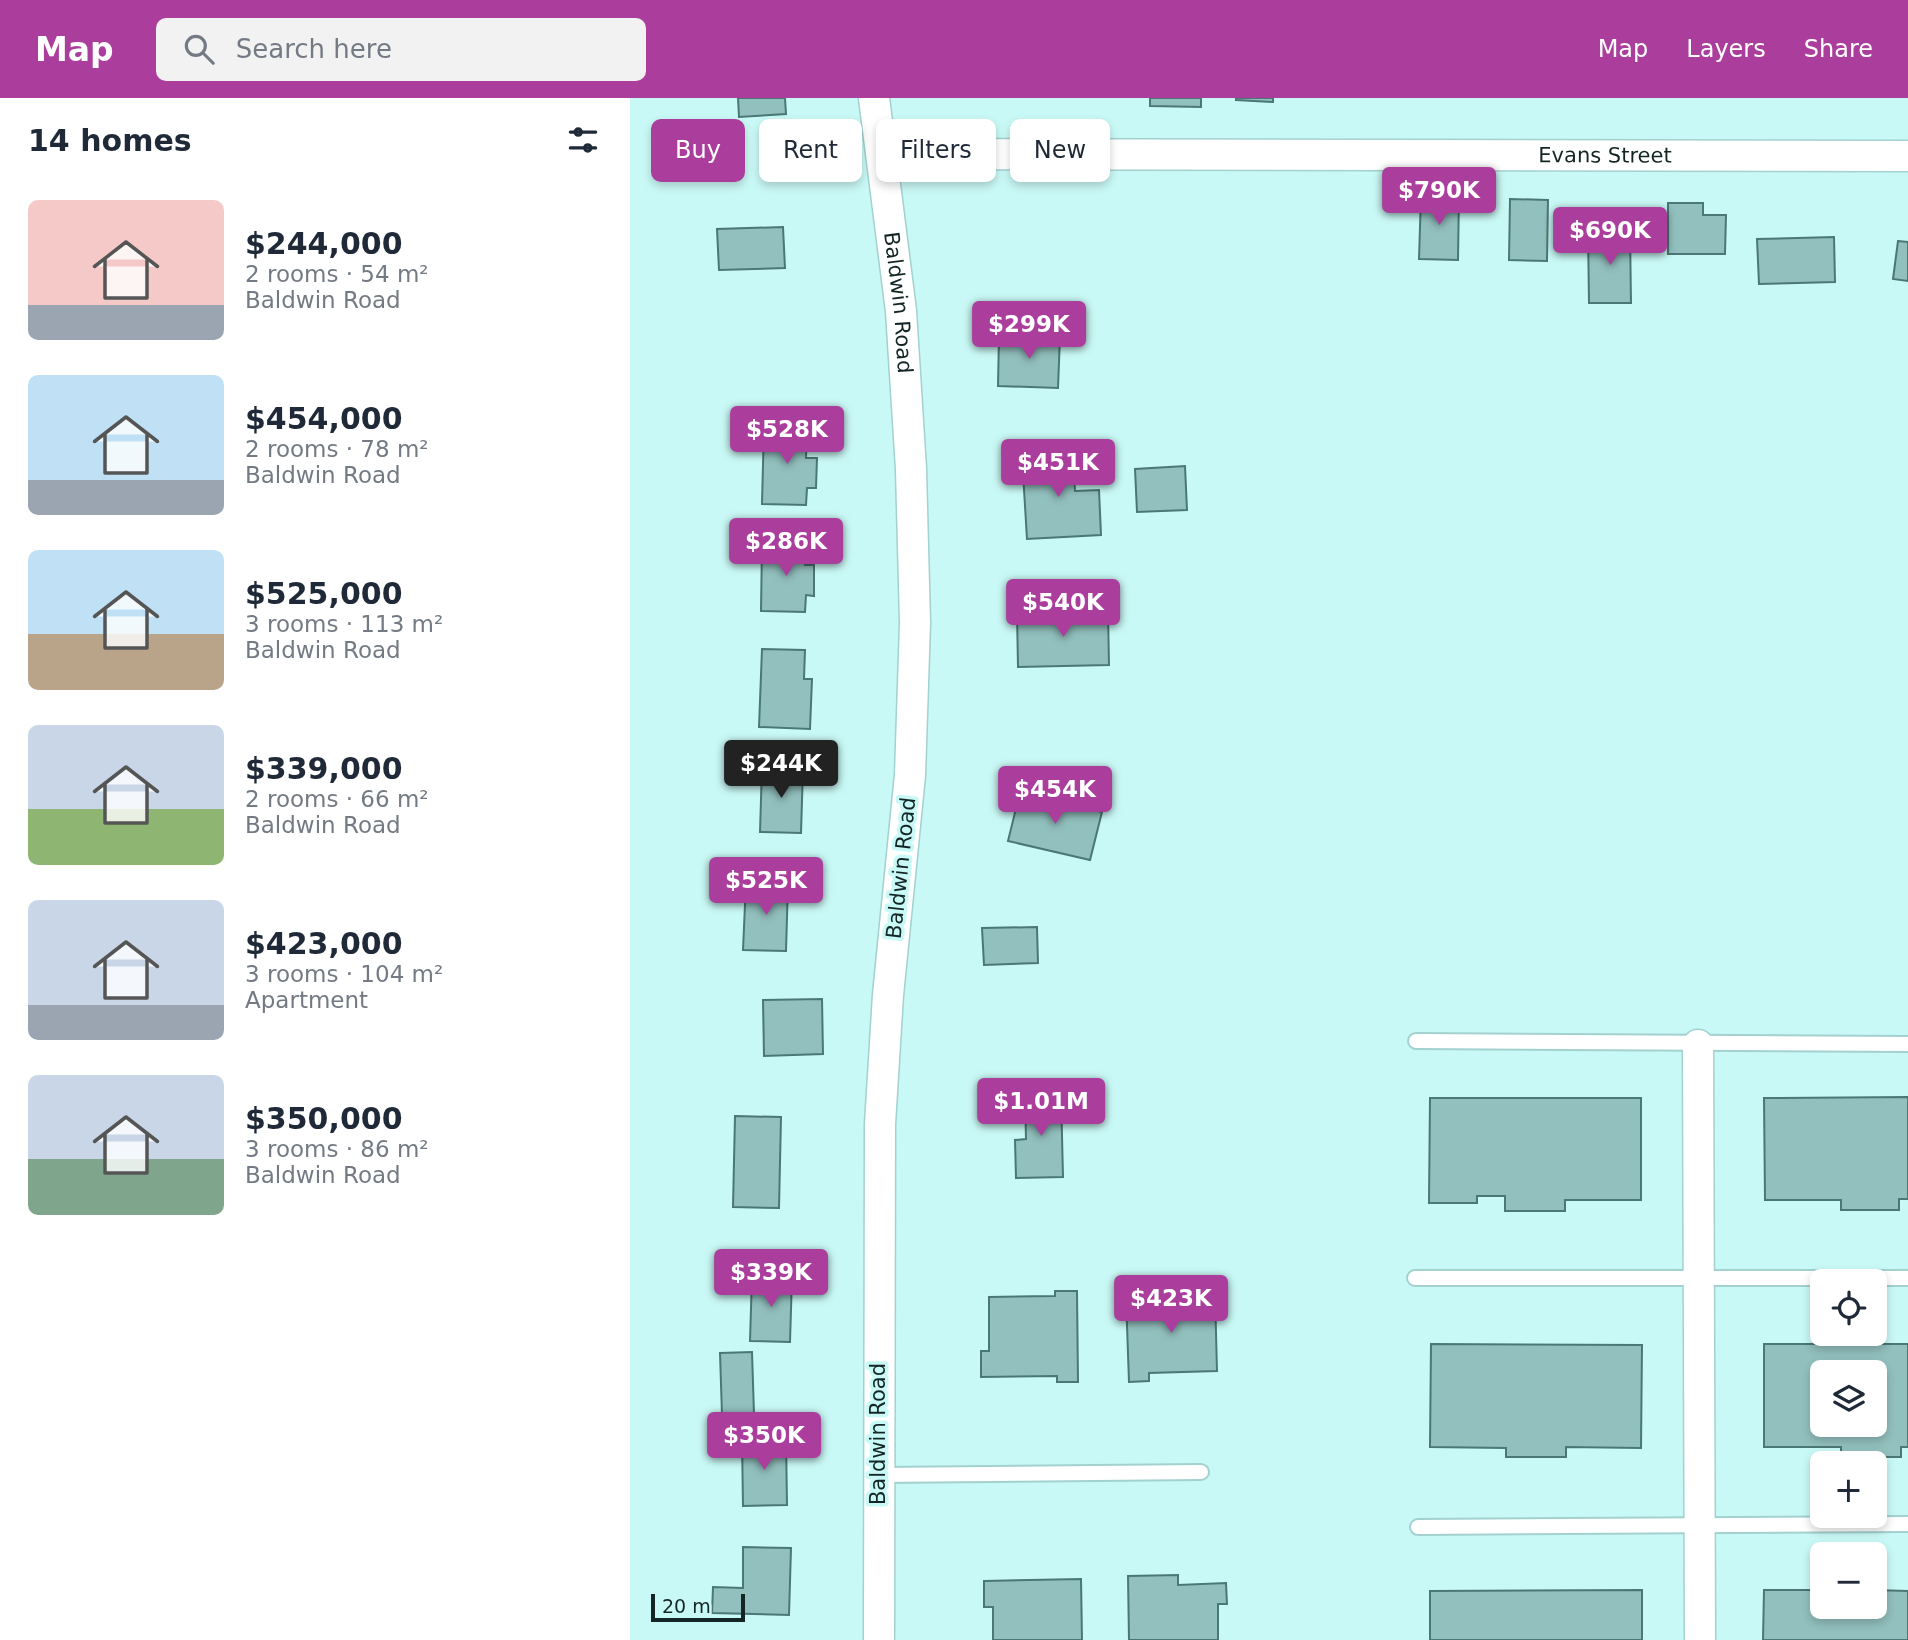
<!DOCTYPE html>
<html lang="en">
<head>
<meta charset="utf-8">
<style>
	:root { --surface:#fff; --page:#f2f2f3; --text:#1f2937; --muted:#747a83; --accent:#ab3e9c }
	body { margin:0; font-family:"DejaVu Sans",sans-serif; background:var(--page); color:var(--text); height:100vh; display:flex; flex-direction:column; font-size:26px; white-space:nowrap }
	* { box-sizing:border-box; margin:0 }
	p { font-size:23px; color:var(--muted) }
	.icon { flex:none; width:38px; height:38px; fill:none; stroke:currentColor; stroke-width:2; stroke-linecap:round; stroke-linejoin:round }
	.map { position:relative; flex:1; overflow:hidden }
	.details { display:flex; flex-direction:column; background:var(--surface); width:630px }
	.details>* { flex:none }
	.banner { position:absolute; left:21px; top:21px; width:665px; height:63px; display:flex; gap:14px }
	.buttons { position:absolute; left:1180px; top:1171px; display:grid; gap:14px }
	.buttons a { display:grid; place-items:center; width:77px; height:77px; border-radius:10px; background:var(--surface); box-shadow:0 4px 10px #0003; font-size:35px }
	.scale { position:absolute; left:21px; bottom:18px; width:94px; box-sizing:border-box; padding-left:7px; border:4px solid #132524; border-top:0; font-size:19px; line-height:24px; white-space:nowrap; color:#132524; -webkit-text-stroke:5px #c9f9f6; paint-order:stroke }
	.price { position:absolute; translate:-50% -60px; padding:0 16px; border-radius:7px; background:var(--accent); color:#fff; font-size:23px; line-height:46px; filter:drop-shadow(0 2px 4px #0008) }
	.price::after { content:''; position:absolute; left:50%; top:42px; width:21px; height:16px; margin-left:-10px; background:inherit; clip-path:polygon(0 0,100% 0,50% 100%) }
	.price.active { background:#222; color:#fff }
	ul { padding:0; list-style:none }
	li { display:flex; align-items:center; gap:21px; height:175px; padding:0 28px }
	li span { display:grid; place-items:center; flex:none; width:196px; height:140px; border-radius:10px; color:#555 }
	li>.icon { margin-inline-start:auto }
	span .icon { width:84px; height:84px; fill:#fffc; stroke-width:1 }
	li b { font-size:30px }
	h2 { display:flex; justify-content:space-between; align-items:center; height:84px; padding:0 28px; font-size:30px }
	.chip { padding:0 24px; border-radius:10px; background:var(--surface); box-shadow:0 4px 10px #0003; font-size:24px; line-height:63px }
	.chip.active { background:var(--accent); color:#fff }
	header { display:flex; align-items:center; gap:42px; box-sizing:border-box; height:98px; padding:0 35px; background:var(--accent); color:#fff }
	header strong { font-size:33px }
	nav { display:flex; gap:38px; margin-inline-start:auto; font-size:24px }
	.search { width:490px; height:63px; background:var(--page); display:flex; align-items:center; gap:18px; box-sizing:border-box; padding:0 24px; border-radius:10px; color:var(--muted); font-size:26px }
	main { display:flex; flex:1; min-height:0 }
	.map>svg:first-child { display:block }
	.building { fill:#92c0be; stroke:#4b7775; stroke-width:2; fill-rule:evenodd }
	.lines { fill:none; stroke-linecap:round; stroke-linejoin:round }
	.service-casing { stroke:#a2d1cf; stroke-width:18 }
	.minor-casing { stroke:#a2d1cf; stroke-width:33 }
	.service { stroke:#fff; stroke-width:14 }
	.minor { stroke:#fff; stroke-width:30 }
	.labels { text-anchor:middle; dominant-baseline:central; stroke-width:7; stroke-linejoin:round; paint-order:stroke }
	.street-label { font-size:21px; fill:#132524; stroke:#c9f9f6 }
</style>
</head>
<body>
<header>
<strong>Map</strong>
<div class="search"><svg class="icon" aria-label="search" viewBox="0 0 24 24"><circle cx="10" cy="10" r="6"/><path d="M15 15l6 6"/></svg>Search here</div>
<nav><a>Map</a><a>Layers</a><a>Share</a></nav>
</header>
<main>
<section class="details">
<h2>14 homes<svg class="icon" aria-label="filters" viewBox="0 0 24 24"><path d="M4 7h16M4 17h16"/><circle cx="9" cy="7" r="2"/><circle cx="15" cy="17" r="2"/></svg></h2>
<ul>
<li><span style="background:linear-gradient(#f6c9c9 75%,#9aa5b1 0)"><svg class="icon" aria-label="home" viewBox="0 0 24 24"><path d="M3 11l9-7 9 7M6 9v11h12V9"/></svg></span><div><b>$244,000</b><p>2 rooms · 54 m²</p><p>Baldwin Road</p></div></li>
<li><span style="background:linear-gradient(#bfe0f5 75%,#9aa5b1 0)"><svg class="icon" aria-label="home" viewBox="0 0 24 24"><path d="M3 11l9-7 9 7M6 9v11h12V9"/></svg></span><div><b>$454,000</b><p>2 rooms · 78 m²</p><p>Baldwin Road</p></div></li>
<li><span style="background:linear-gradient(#bfe0f5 60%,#b9a48a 0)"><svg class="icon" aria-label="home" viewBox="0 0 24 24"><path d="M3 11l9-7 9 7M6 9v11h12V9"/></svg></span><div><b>$525,000</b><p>3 rooms · 113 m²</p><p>Baldwin Road</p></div></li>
<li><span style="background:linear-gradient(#c9d6e8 60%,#8fb573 0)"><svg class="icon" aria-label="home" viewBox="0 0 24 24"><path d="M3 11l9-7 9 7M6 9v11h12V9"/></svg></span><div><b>$339,000</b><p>2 rooms · 66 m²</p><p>Baldwin Road</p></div></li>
<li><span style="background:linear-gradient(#c9d6e8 75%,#9aa5b1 0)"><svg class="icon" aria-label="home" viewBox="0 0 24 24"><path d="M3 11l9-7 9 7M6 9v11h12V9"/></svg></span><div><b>$423,000</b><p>3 rooms · 104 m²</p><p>Apartment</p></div></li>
<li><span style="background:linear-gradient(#c9d6e8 60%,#7fa58c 0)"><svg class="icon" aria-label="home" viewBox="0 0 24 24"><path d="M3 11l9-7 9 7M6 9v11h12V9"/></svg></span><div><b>$350,000</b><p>3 rooms · 86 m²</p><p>Baldwin Road</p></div></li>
</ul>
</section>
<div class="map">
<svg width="1278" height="1542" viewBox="0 0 1278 1542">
	<rect width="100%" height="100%" fill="#c9f9f6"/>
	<!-- building -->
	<path class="building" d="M108 0H155L156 16 109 19Z
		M520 0H571V9L520 8Z
		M606 0H643V4L606 2Z
		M791 97H829L828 162 789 161Z
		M880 101 918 102 917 163 879 162Z
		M1038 105H1073V117H1096L1095 156H1038Z
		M153 129 155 170 89 172 87 131Z
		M1000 133 1001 205H959L958 134Z
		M1204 139 1205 184 1129 186 1127 141Z
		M1268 143 1278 144V183L1263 181Z
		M369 237 430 239 428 290 368 288Z
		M134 327 177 328 176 360H187L186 390H177L176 407 132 406Z
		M443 355 445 393 469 392 471 437 397 441 392 358Z
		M555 368 557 412 507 414 505 371Z
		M132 446 176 447 175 467H184V498L176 497 175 514 131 513Z
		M478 514 479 567 388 569 387 516Z
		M132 551 175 552 174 581H182L180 631 129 629Z
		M132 668 173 670 171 735 130 734Z
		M390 694 472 714 460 762 378 743Z
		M116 784 158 786 156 853 113 852Z
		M407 829 408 865 354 867 352 830Z
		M192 901 193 956 134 958 133 902Z
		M431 995 433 1079 386 1080 385 1042 396 1041 395 996Z
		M1278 999V1101H1269V1112H1211V1102H1135L1134 1000Z
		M800 1000H1011V1102H935V1113H875V1098H847V1105H799Z
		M105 1018 151 1019 149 1110 103 1109Z
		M122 1178 162 1179 160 1244 120 1243Z
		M425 1193H447L448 1284H427V1278L351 1279V1253H359V1199L425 1198Z
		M585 1195 587 1273 519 1275V1283L499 1284 496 1199Z
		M801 1246 1012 1247 1011 1350 936 1349V1359H876V1350L800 1349Z
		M1134 1246H1278V1349H1271V1359H1211V1349H1134ZM1192 1274H1244V1326H1192Z
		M122 1254 124 1316 92 1317 90 1255Z
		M156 1341 157 1407 113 1408 112 1342Z
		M113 1449 161 1450 159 1517 82 1515 83 1489 113 1490Z
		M548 1477V1487L596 1485 597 1506H588V1542H499L498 1478Z
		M451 1481 452 1542H363V1509H354V1483Z
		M1012 1492V1542H800V1493Z
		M1134 1492H1192V1508H1244V1492L1278 1493V1542H1133Z"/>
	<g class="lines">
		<defs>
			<path id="service" d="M786 943 1278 946
				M785 1180H1278
				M248 1377 571 1374
				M788 1429 1278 1426"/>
			<g id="minor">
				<path id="s1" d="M244 0 271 213 281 371 285 525 280 677 258 897 250 1026 249 1542"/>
				<path id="s2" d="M252 56 1278 58"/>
				<path d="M1068 947 1070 1542"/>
			</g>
		</defs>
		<!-- service casing -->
		<use href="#service" class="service-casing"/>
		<!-- minor casing -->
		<use href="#minor" class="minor-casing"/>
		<!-- service -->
		<use href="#service" class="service"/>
		<!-- minor -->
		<use href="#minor" class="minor"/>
	</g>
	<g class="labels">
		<!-- street labels -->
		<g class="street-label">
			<text stroke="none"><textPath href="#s2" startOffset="723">Evans Street</textPath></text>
			<text stroke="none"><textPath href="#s1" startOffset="206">Baldwin Road</textPath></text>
			<text transform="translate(271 770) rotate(-84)">Baldwin Road</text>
			<text transform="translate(248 1336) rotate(-90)">Baldwin Road</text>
		</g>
	</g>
</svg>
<div class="buttons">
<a><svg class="icon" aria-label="locate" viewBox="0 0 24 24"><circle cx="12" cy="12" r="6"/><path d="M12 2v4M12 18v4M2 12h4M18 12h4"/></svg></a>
<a><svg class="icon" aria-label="layers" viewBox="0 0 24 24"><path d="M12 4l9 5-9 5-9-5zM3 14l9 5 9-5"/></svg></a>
<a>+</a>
<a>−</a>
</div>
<div class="scale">20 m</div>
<b class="price" style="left:809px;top:129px">$790K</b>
<b class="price" style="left:980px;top:169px">$690K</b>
<b class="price" style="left:399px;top:263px">$299K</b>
<b class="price" style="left:157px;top:368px">$528K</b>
<b class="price" style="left:428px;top:401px">$451K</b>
<b class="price" style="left:156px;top:480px">$286K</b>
<b class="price" style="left:433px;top:541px">$540K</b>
<b class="price active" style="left:151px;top:702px">$244K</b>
<b class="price" style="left:425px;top:728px">$454K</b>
<b class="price" style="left:136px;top:819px">$525K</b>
<b class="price" style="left:411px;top:1040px">$1.01M</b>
<b class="price" style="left:141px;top:1211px">$339K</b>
<b class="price" style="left:541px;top:1237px">$423K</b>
<b class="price" style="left:134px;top:1374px">$350K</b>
<div class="banner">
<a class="chip active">Buy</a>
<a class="chip">Rent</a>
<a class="chip">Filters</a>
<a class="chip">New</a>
</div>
</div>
</main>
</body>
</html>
